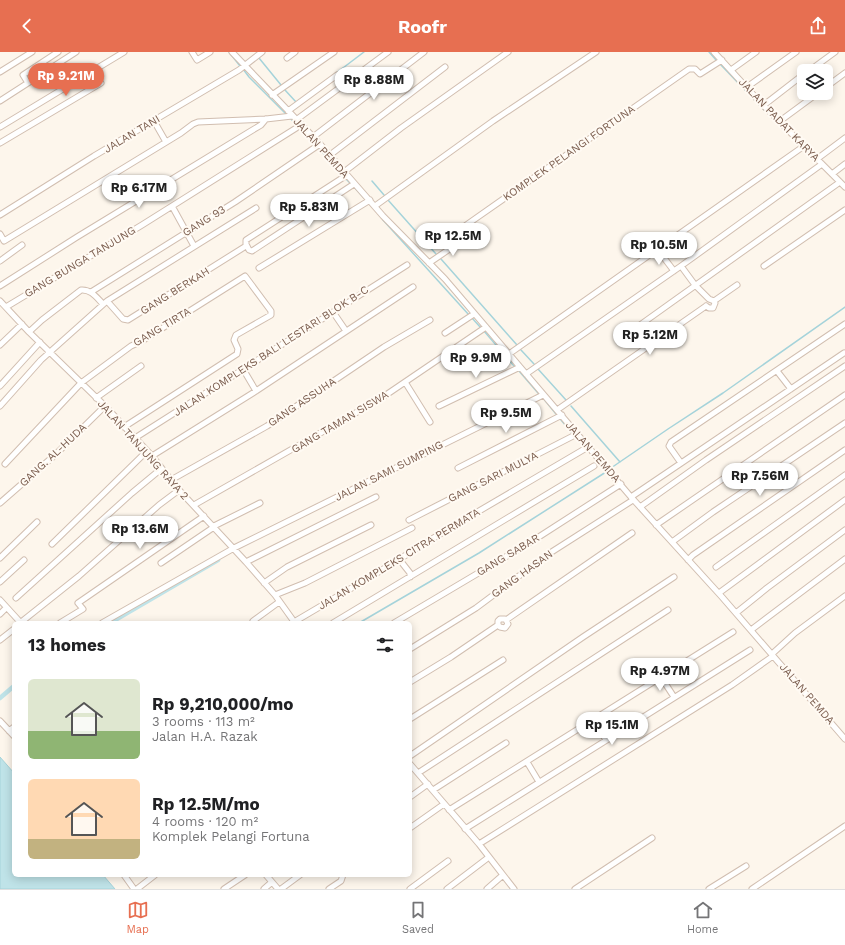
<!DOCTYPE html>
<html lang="en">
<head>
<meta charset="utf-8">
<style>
	:root { --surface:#fff; --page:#f2f2f2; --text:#202124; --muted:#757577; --line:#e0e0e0; --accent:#e76f51 }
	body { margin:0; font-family:"Work Sans",sans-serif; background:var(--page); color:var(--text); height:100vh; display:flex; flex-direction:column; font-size:15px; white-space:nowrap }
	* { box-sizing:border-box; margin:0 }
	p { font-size:13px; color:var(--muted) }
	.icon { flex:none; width:22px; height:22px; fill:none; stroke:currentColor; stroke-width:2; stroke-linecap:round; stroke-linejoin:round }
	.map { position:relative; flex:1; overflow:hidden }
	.details { position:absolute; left:12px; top:569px; width:400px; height:256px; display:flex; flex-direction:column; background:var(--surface); border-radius:6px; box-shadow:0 2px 10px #0003 }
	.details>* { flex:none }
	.buttons { position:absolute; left:797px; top:12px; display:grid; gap:8px }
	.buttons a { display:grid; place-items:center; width:36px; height:36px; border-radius:6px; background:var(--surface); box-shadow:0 2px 10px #0003; font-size:20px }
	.price { position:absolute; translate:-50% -34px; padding:0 9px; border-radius:14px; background:#fff; color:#222; font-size:13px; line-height:26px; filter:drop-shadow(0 1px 2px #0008) }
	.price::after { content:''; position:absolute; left:50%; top:24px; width:12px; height:9px; margin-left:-6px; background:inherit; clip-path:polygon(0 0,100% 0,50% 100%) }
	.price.selected { background:var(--accent); color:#fff }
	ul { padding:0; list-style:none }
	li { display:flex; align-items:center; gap:12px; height:100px; padding:0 16px }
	li span { display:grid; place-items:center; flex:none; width:112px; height:80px; border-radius:6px; color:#555 }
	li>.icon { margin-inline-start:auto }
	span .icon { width:48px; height:48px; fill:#fffc; stroke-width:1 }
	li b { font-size:17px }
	h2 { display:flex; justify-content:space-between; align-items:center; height:48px; padding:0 16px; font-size:17px }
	header { display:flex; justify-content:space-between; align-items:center; height:52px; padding:0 16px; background:var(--accent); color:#fff; font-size:18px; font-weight:700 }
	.tabs { display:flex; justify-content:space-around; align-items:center; height:56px; border-top:1px solid var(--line); background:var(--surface); font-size:11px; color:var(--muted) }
	.tabs a { display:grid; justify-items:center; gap:2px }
	.tabs .selected { color:var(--accent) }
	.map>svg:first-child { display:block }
	.water { fill:#bfe3e8; stroke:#a5d3da }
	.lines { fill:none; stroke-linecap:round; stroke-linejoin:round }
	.stream { stroke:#a5d3da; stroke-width:1.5 }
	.canal { stroke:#bfe3e8; stroke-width:4.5 }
	.minor-casing { stroke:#d1beb0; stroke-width:7 }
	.minor { stroke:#fff; stroke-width:5 }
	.labels { text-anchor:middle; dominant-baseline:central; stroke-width:4; stroke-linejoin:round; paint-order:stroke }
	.street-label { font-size:11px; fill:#7a5c4d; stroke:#fffaf3 }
</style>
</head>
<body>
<header><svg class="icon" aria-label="back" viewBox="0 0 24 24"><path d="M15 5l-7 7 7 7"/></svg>Roofr<svg class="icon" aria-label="share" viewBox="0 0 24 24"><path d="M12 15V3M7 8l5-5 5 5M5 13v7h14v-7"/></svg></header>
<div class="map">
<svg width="845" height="837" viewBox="0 0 845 837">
	<rect width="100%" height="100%" fill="#fdf6ec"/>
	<!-- water -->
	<path class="water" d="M0 705 14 721V823H103L115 837H0Z"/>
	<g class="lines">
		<!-- stream -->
		<path class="stream" d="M229 0 240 14
			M709 0 717 9
			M259 6 281 33
			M720 12 767 61
			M243 17 249 25 287 63
			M335 22 364 0
			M285 38 296 50
			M290 66 297 73
			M300 76 343 123
			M345 126 351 132
			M372 129 384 143
			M354 135 366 148
			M388 148 436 202
			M383 168 469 263
			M441 207 517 293
			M472 266 481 276
			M484 279 514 314
			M521 298 534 312
			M538 317 566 348
			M519 319 538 341
			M543 346 556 362
			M571 354 620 410
			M561 368 572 381
			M611 416 668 377 723 341 845 255
			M359 571 479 501 606 420"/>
		<!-- canal -->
		<path class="canal" d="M110 571 218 508
			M0 646 14 634"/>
		<defs>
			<path id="minor" d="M192 0 197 8 210 0
				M232 0 320 92 383 164 445 227 631 445 722 545 845 687
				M714 0 759 49 845 135
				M287 6 295 0
				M731 18 756 0
				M809 19 835 0
				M0 20 32 0
				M28 31 23 23 58 0
				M747 35 796 0
				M826 35 845 21
				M272 43 334 0
				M0 49 76 0
				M764 53 804 22
				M288 59 337 23
				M296 68 388 0
				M154 69 166 90
				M780 69 818 41
				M0 75 124 0
				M313 85 424 0
				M0 91 101 31
				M330 103 445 15
				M817 107 845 86
				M344 120 401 76 508 0
				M832 122 845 112
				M347 123 246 188V192L249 198 252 199 354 132
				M172 154 194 194
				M375 154 493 69 596 0
				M0 163 94 104 239 18 262 0
				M0 182 4 189 181 81 193 72 198 70 266 67 292 64
				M678 184 694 204
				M658 198 674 219
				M0 209 22 193
				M429 211 467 185 462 176 689 17H695L700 22 722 8
				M681 214 695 233 709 247 714 249 737 233
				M764 214 845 158
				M259 216 370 148
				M0 234 77 185 251 79 261 73 266 67
				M91 240 235 150 320 92
				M0 249 29 280 105 354 152 404 179 438 246 510 275 543 295 571
				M107 249 123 267 128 268 246 194
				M706 254 709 256H713L715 251 714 249
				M6 255 142 173 301 73
				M333 260 346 279
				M640 273 840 130
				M29 280 42 268 81 238C91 237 97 246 103 252
				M445 281 474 262
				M0 293 22 272
				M509 302 804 94
				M243 317 256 339
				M777 319 791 337
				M526 322 681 214 822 112
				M405 330 430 370
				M0 334 40 290
				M96 346 141 314
				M0 354 41 308 107 249 256 156
				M439 354 520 315
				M557 358 706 254
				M135 386 407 213
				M152 404 256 339 413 235
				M681 411 669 394 671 390 845 272
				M5 412 81 331 131 294 142 289 245 224 271 259V263L236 283 234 288 238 297 237 302 124 375
				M458 416 562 363
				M171 428 267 374 384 295 430 268
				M631 445 844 301
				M0 451 55 403 105 354
				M194 453 380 347 486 275
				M640 455 706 408 845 314
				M409 468 577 382
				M656 473 845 343
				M214 474 260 451
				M672 490 713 460 845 371
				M52 492 147 399
				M0 506 37 470
				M399 507 410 521V525
				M688 508 693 503 845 398
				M246 510 376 445
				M161 511 214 475
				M716 515 845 423
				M0 530 24 508
				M264 531 287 515 371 473
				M719 541 845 448
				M275 543 305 531 412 476
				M16 546 132 441 161 417
				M0 548 21 571
				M736 561 767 536 845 478
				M0 562 6 556
				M506 568 508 572 505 576 500 575 498 573V569L500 567H505L506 568 632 481
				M253 569 279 550
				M294 570 372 524 445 479 588 395
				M20 571 79 524 159 453 179 438
				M60 571 83 557 78 551 204 464
				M102 571 234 496 543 343
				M333 571 594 414
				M394 571 534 488 621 432
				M751 578 845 507
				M0 588 14 577
				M410 597 476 556 550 501 633 448
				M772 602 795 581 845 544
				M661 625 674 645
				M410 630 451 605 498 573
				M410 667 503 608
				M593 668 606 688
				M0 669 14 684
				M9 679 14 675
				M410 704 583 585 674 525
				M527 710 539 730
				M410 712 479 792 514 837
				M418 721 668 558
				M433 738 506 691
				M410 745 428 732
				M449 758 733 580
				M410 776 444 752
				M465 777 750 598
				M479 792 732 633 773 604
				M124 823 134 837
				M266 823 278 837
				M137 837 155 823
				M224 837 245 823
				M264 837 272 830
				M281 837 300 823
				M329 837 341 829 343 823
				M410 837 448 809
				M447 837 489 805
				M487 837 503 823
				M575 837 652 786
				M709 837 746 814
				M752 837 845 774"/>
		</defs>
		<!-- minor casing -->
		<use href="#minor" class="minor-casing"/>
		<!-- minor -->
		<use href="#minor" class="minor"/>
	</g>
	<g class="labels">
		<!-- street labels -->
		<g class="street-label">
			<text transform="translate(779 68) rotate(46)">JALAN PADAT KARYA</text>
			<text transform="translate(132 82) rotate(-31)">JALAN TANI</text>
			<text transform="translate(321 96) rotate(48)">JALAN PEMDA</text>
			<text transform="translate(569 101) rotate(-35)">KOMPLEK PELANGI FORTUNA</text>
			<text transform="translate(204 169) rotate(-32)">GANG 93</text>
			<text transform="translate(80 210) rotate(-31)">GANG BUNGA TANJUNG</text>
			<text transform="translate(175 239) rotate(-32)">GANG BERKAH</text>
			<text transform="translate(162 275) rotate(-31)">GANG TIRTA</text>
			<text transform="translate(271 299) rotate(-33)">JALAN KOMPLEKS BALI LESTARI BLOK B-C</text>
			<text transform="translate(302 350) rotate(-34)">GANG ASSUHA</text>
			<text transform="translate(340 370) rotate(-31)">GANG TAMAN SISWA</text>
			<text transform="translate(143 398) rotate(48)">JALAN TANJUNG RAYA 2</text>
			<text transform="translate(593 400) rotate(49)">JALAN PEMDA</text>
			<text transform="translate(53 403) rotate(-43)">GANG. AL-HUDA</text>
			<text transform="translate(389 419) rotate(-27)">JALAN SAMI SUMPING</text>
			<text transform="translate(493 425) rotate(-27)">GANG SARI MULYA</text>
			<text transform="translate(508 503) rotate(-31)">GANG SABAR</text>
			<text transform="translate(399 507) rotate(-31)">JALAN KOMPLEKS CITRA PERMATA</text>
			<text transform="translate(522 522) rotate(-36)">GANG HASAN</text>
			<text transform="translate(807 642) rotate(49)">JALAN PEMDA</text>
		</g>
	</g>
</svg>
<div class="buttons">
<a><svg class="icon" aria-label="layers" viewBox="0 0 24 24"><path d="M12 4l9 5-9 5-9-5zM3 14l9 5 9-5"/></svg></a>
</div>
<b class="price selected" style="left:66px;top:45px">Rp 9.21M</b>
<b class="price" style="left:374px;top:49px">Rp 8.88M</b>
<b class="price" style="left:139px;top:157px">Rp 6.17M</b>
<b class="price" style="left:309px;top:176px">Rp 5.83M</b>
<b class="price" style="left:453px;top:205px">Rp 12.5M</b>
<b class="price" style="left:659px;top:214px">Rp 10.5M</b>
<b class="price" style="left:650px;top:304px">Rp 5.12M</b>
<b class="price" style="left:476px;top:327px">Rp 9.9M</b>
<b class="price" style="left:506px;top:382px">Rp 9.5M</b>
<b class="price" style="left:760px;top:445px">Rp 7.56M</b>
<b class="price" style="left:140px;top:498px">Rp 13.6M</b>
<b class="price" style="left:660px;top:640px">Rp 4.97M</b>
<b class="price" style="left:612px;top:694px">Rp 15.1M</b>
<section class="details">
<h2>13 homes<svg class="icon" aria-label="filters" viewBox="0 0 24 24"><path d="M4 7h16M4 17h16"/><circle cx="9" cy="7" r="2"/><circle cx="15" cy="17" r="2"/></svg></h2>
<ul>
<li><span style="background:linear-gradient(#dfe7d0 65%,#8fb573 0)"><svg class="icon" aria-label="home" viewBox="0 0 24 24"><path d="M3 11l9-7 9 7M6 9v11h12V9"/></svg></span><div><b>Rp 9,210,000/mo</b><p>3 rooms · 113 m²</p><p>Jalan H.A. Razak</p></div></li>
<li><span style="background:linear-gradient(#ffd9b3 75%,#c2b280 0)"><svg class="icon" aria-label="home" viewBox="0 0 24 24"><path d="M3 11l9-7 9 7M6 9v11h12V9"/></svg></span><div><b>Rp 12.5M/mo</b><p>4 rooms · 120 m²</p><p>Komplek Pelangi Fortuna</p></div></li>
</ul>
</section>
</div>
<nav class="tabs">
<a class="selected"><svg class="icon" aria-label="map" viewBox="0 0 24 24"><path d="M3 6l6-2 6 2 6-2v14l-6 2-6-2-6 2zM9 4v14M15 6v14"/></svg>Map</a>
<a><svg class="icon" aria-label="saved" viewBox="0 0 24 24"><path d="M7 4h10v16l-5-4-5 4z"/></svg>Saved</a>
<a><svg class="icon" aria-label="home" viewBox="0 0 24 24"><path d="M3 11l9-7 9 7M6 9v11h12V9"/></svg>Home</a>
</nav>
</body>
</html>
